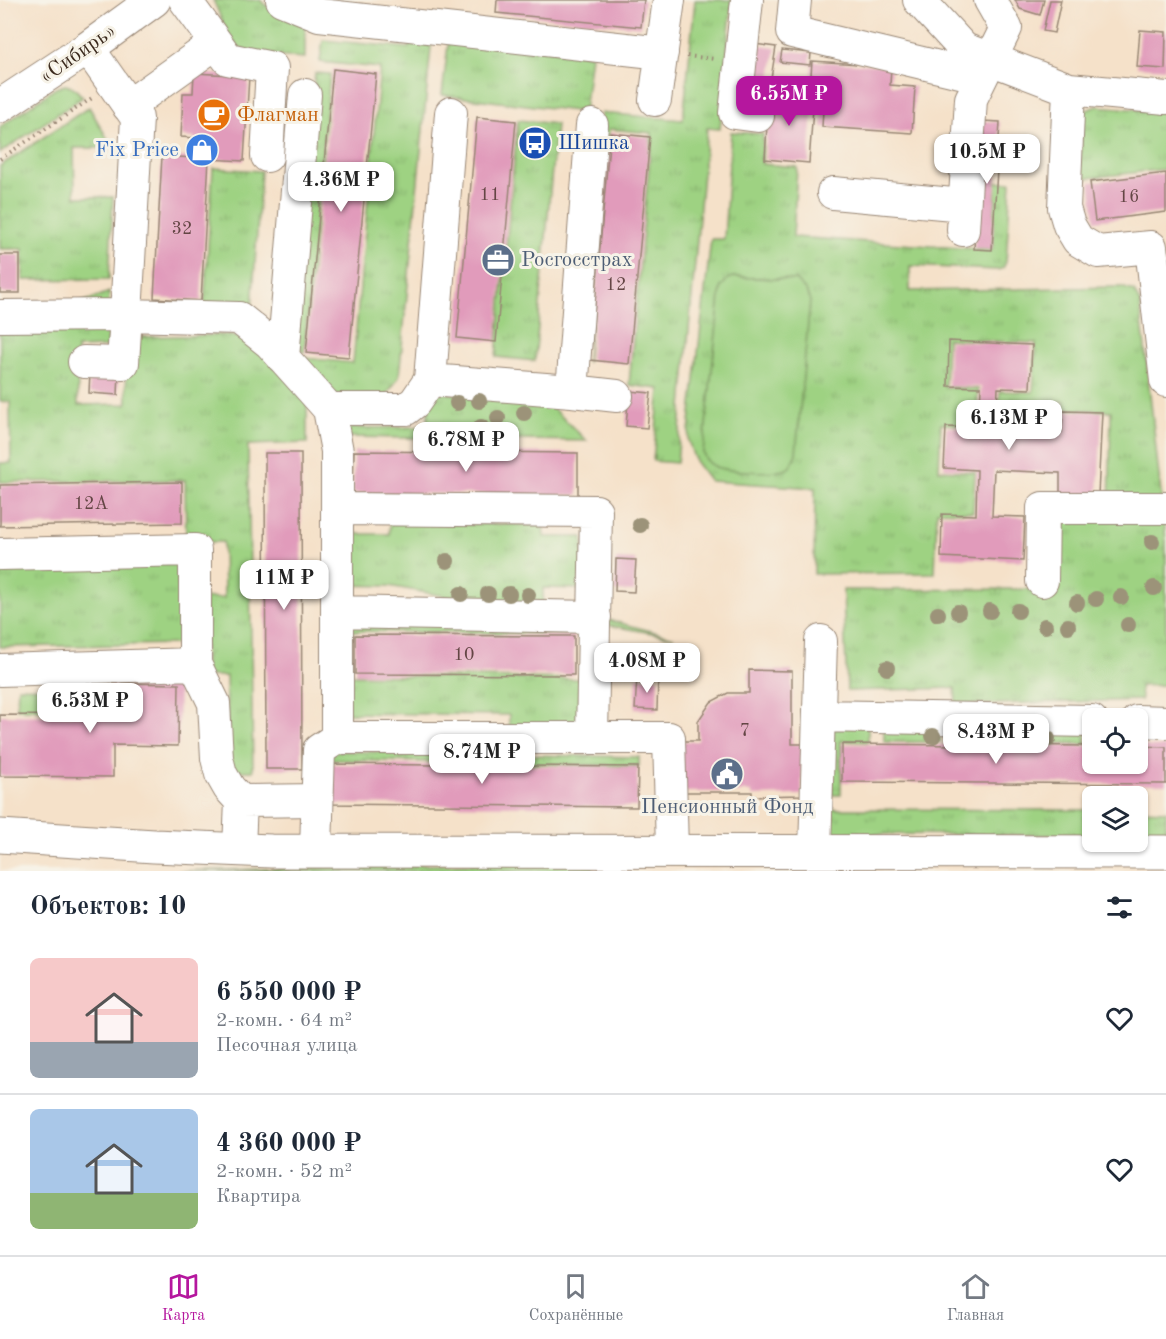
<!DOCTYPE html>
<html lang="ru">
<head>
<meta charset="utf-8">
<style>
	:root { --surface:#fff; --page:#f6f6f7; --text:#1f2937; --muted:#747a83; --line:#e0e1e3; --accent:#b5179e }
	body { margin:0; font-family:"Old Standard TT",serif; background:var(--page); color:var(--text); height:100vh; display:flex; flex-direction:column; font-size:22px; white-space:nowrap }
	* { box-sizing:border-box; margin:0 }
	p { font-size:20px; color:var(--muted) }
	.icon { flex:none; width:33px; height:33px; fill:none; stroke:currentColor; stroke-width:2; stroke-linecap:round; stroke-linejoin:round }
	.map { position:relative; height:871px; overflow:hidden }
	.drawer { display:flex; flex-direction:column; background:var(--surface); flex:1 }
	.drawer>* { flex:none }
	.fabs { position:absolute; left:1082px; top:708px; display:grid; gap:12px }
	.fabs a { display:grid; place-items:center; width:66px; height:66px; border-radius:9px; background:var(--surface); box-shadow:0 2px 4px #0004; font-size:30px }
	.price { position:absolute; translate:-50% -51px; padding:0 14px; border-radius:12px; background:#fff; color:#222; font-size:20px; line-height:39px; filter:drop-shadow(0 2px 3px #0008) }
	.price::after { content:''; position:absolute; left:50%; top:36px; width:18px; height:14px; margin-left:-9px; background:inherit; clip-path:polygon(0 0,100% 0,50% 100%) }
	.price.current { background:var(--accent); color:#fff }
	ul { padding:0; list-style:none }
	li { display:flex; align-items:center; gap:18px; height:150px; padding:0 30px }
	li+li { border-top:2px solid var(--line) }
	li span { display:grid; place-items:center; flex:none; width:168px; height:120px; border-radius:9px; color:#555 }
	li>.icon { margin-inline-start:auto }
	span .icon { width:72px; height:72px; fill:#fffc; stroke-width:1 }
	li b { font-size:26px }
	h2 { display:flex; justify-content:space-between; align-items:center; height:72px; padding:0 30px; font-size:26px }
	.dock { display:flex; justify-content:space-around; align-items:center; height:84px; border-top:2px solid var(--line); background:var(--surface); font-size:16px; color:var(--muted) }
	.dock a { display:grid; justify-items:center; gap:3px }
	.dock .current { color:var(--accent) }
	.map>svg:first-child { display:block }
	.grass { fill:url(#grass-tufts); stroke:#6c7e50; stroke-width:1.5; fill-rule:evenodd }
	.pitch { fill:#9ed282; stroke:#6c7e50; stroke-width:1.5 }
	.building { fill:#e19bbb }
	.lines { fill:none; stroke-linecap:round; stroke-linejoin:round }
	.minor-casing { stroke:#988674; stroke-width:34 }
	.major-casing { stroke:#988674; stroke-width:35 }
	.highway-casing { stroke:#988674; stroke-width:35 }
	.path { stroke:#988674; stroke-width:4; stroke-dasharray:1.5 4.5; stroke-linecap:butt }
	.minor { stroke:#fff; stroke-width:32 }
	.major { stroke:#fff; stroke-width:33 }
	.highway { stroke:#fff; stroke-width:33 }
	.tree { fill:#9c9379 }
	.labels { text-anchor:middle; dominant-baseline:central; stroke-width:6; stroke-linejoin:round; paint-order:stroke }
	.number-label { font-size:18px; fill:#644645 }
	.street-label { font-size:21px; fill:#3b2a1e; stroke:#f7f3e8 }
	.food-label { font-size:21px; fill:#c56008; stroke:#f7f3e8; text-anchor:start }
	.transit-label { font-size:21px; fill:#164399; stroke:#f7f3e8; text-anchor:start }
	.shop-label { font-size:21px; fill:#366cbe; stroke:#f7f3e8; text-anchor:end }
	.service-label { font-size:21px; fill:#4e5e75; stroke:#f7f3e8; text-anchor:start }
</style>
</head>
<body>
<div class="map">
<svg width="1166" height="871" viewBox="0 0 1166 871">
	<defs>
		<pattern id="grass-tufts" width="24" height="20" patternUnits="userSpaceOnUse" patternTransform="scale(1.5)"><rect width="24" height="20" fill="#9ed282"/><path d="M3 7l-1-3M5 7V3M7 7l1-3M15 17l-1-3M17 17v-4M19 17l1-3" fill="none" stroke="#89b470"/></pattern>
	</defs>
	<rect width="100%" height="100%" fill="#f7f3e8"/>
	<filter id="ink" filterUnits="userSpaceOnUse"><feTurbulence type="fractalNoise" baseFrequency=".0167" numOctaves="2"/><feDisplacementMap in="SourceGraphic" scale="12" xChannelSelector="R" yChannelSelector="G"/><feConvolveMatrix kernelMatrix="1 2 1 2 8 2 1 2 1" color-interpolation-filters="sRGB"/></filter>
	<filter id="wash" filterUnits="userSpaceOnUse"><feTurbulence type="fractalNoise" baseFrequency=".008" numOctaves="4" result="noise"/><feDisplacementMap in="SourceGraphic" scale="24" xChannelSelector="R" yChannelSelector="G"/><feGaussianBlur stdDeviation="1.35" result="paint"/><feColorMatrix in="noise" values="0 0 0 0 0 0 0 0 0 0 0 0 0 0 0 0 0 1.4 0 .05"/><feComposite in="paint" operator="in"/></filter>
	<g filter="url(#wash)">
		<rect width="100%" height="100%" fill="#f5e1c9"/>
		<!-- grass -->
		<path class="grass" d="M213 0H260C272 13 288 14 305 17V58C287 56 253 58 239 47 226 36 220 14 213 0Z
			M695 0H732L720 129 707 128 677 463 653 461 660 389 629 385 652 133 609 129 587 363 601 113 683 120Z
			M412 34 432 36 399 377 386 396 326 395 304 376 306 358 353 363 380 68 320 62 323 40 409 48Z
			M449 37 591 55 584 112 442 95Z
			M315 73 330 74 304 352 289 350Z
			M65 85 73 87 83 97 0 153V127L56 88Z
			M1096 106 1166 112V169L1079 179 1083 112Z
			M89 107 113 148H74L75 197H113L109 279 23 280V249H0V166Z
			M518 120 556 124 535 361 496 357Z
			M731 132 763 134 762 164 797 167 793 237 992 250 996 182H1011L1006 262 1003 268 998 270 910 266V291L1121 287 1134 291 1140 303 1166 540V685L1140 686 1141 700 956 705 955 688 847 691 843 590 1053 589 1051 520H1109L1111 411 1064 409V401L1052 402 1050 430 998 428 1000 391 1033 392 1036 343 947 339 945 387 978 389 977 426 941 424 939 470 975 472 973 512 937 511 935 573 814 574 815 488 710 481 695 461 688 440 711 239H724ZM734 277 795 280 779 471 716 467Z
			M213 168 261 171 252 310 204 307Z
			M109 292 108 347 77 348 78 405 127 404 126 366 133 337 224 335 249 339 307 400V443L248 445 253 771H228L226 676H205V598H224L223 542H186L185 480 0 482V463H11L10 402 0 401V325H24Z
			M438 393 542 398 587 441 348 437V428L427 427 429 405Z
			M390 522 543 525 544 537H583V589L543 588V603L674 637 389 586 344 585 345 534H389Z
			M178 560 180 644 0 647V563Z
			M344 622 578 625V634L344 631Z
			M343 675 581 679V729L509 728V715L343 713Z
			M18 687 76 689 75 710 17 709Z
			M84 689H103L102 711 83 710Z
			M833 726H868V742L841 741V795H832Z
			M884 726 940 727V742H884Z
			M962 727 1014 728V743L961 742Z
			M1034 728H1086V744L1034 743Z
			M328 751 639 757V766L328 760Z
			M830 809 1092 810V835L830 834Z
			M1137 810 1166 811V835H1137Z
			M592 861 593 871H179Z"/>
		<!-- pitch -->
		<path class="pitch" d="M734 277 795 280 806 291 810 301 796 453C794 460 793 465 787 469 777 474 726 471 716 467 709 464 705 460 703 453L721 287 728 279Z"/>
		<g id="blocks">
			<!-- building -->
			<path class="building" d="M497 0H644L641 27 496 13Z
				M1015 0H1044L1040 15 1020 9Z
				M1050 0H1061L1054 33 1043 31Z
				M1140 30 1166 32 1165 69 1137 67Z
				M754 44 776 47 769 91 747 87Z
				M782 50 811 53 810 65 780 62Z
				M812 61 891 66 890 85 915 87 912 133 822 127 825 76 811 75Z
				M333 69 376 74 349 357 306 353Z
				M194 73 249 76 244 161 209 159 201 301 154 298 162 156 194 158 195 138 181 137 183 93H193Z
				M769 92 814 95 809 163 765 159Z
				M477 117 516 121 496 342 457 338Z
				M982 121 1000 122 992 250 974 249Z
				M610 133 650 137 629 364 590 360Z
				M1166 173V212L1095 221 1090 182Z
				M0 255H20V293H0Z
				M949 341 1032 345 1030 389 998 388 996 429 1062 432 1063 411 1102 412 1098 495 1060 494V473L994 470 992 516 1025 517 1023 561 941 557 942 514 976 515 977 470 944 468 946 427 979 428 981 387 948 386Z
				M90 370 119 371 118 395 89 393Z
				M629 391 651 393 647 428 626 426Z
				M354 451 578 453V495L353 493Z
				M265 453H301L302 769H266Z
				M182 482V523L0 526V485Z
				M616 559 636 560 634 592 615 591Z
				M355 635 574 636V675L355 674Z
				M749 670 792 671V744H802V795L752 796V792H675V741H698V721L711 702 728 693H749Z
				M637 677 658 678 657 710 635 709Z
				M110 683 179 684 178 746 113 745V777L0 776V715L110 716Z
				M842 744 1092 746V764H1137V746L1166 747V784L842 782Z
				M326 764 638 767 637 807 326 804Z"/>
		</g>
	</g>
	<g filter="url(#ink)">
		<use href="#blocks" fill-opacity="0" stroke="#988674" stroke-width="1.5"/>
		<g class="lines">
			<defs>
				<path id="minor" d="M185 0 228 59 272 68 267 156
					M282 0 319 15 662 53
					M747 0 735 113 758 116
					M795 0 792 32 981 77
					M919 0 964 49 1069 89 1166 98
					M88 48 137 118 126 315 239 318 270 343 329 409 337 451V738L319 750 316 850
					M1069 89 1064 208 1069 225 1078 240 1098 252 1151 247 1166 381
					M655 100 669 0
					M128 106 216 43
					M833 193 964 205
					M963 230 971 99 1006 28 990 0
					M0 316 126 315 123 363 84 362
					M283 358 305 95
					M430 380 572 391 617 396
					M572 391 592 125
					M329 409H406L415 402 430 380 451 113
					M337 509 596 511 592 738
					M0 554 195 550V664L214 703 217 758 221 774 229 788 241 801 239 848
					M1042 581 1043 508H1166
					M337 612 595 617
					M0 670 195 664
					M819 716 1092 721
					M1137 721 1166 722
					M337 738H669L672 850
					M241 801 317 800
					M815 851 821 641"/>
				<path id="major" d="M0 836 154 846 271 851 1166 852"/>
				<path id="highway" d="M0 106 88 48 154 0"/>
			</defs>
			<!-- minor casing -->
			<use href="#minor" class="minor-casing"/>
			<!-- major casing -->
			<use href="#major" class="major-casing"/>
			<!-- highway casing -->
			<use href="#highway" class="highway-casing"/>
			<!-- path -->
			<path class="path" d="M687 56 715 59
				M0 159 92 98"/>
			<!-- minor -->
			<use href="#minor" class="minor"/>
			<!-- major -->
			<use href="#major" class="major"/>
			<!-- highway -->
			<use href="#highway" class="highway"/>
		</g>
		<!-- trees -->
		<g class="tree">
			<circle cx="479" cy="401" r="8"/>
			<circle cx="457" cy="403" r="8"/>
			<circle cx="524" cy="413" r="8"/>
			<circle cx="498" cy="418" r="8"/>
			<circle cx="481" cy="427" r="8"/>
			<circle cx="640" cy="525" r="8"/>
			<circle cx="1152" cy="542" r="8"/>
			<circle cx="447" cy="561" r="8"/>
			<circle cx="1154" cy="588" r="8"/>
			<circle cx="461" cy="594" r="8"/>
			<circle cx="488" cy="594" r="8"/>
			<circle cx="509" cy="594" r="8"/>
			<circle cx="528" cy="595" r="8"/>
			<circle cx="1121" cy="597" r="8"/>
			<circle cx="1096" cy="599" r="8"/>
			<circle cx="1077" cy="603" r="8"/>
			<circle cx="990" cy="611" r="8"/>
			<circle cx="1018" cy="611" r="8"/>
			<circle cx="958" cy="612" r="8"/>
			<circle cx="938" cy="614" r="8"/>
			<circle cx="1128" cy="625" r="8"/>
			<circle cx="1045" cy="626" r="8"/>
			<circle cx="1068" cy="626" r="8"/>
			<circle cx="887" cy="668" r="8"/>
			<circle cx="933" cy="736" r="8"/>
			<circle cx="1008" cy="737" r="8"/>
			<circle cx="1048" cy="739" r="8"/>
		</g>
	</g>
	<!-- icons -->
	<defs>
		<symbol id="cafe-disc" viewBox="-11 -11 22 22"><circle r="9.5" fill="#e8710a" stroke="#f7f3e8"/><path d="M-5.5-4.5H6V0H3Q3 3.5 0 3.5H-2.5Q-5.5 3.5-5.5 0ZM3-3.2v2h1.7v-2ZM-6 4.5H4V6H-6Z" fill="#fff"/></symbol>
		<symbol id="bus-disc" viewBox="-11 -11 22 22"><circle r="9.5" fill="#1a4fb4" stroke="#f7f3e8"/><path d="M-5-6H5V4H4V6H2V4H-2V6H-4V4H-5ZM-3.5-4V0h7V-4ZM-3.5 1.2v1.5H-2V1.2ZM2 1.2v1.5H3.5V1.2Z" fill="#fff"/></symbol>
		<symbol id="shop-disc" viewBox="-11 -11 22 22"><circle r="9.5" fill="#3f7fe0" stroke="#f7f3e8"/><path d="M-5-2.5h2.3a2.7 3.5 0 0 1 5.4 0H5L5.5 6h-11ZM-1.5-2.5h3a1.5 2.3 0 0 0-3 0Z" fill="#fff"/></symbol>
		<symbol id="office-disc" viewBox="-11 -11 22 22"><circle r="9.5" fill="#5c6f8a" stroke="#f7f3e8"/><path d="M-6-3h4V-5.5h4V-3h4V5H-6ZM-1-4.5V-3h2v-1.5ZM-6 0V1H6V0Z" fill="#fff"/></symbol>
		<symbol id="civic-disc" viewBox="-11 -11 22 22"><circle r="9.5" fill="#5c6f8a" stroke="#f7f3e8"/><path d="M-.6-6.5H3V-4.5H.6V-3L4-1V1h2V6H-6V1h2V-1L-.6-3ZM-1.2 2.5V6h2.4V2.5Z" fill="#fff"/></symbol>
	</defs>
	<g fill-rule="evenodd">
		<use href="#cafe-disc" x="195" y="96" width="38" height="38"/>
		<use href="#bus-disc" x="516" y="124" width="38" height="38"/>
		<use href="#shop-disc" x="183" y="131" width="38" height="38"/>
		<use href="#office-disc" x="479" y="241" width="38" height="38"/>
		<use href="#civic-disc" x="708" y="755" width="38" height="38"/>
	</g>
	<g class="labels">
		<!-- number labels -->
		<g class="number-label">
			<text x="490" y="195">11</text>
			<text x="1129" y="197">16</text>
			<text x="182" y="229">32</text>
			<text x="616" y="285">12</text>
			<text x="91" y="504">12А</text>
			<text x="464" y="655">10</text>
			<text x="745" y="731">7</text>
		</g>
		<!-- street labels -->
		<g class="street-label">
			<text transform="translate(78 54) rotate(-35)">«Сибирь»</text>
		</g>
		<!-- food labels -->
		<g class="food-label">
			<text x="237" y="115">Флагман</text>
		</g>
		<!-- transit labels -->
		<g class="transit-label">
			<text x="558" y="143">Шишка</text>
		</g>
		<!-- shop labels -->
		<g class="shop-label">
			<text x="179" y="150">Fix Price</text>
		</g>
		<!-- service labels -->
		<g class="service-label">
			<text x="521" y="260">Росгосстрах</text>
			<text x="727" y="807" text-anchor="middle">Пенсионный Фонд</text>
		</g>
	</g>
</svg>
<div class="fabs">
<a><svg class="icon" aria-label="locate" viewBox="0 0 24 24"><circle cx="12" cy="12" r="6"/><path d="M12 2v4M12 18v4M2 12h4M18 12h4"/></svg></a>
<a><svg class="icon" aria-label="layers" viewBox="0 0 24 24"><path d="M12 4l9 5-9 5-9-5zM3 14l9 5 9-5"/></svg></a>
</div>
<b class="price current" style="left:789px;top:127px">6.55M ₽</b>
<b class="price" style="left:987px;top:185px">10.5M ₽</b>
<b class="price" style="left:341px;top:213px">4.36M ₽</b>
<b class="price" style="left:1009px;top:451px">6.13M ₽</b>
<b class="price" style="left:466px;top:473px">6.78M ₽</b>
<b class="price" style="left:284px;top:611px">11M ₽</b>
<b class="price" style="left:647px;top:694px">4.08M ₽</b>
<b class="price" style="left:90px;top:734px">6.53M ₽</b>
<b class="price" style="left:996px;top:765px">8.43M ₽</b>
<b class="price" style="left:482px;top:785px">8.74M ₽</b>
</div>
<section class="drawer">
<h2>Объектов: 10<svg class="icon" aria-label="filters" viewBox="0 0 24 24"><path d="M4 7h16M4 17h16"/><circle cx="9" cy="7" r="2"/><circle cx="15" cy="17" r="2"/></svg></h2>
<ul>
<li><span style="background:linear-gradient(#f6c9c9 70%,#9aa5b1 0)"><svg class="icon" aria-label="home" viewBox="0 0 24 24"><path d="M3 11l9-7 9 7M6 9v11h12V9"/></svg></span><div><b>6 550 000 ₽</b><p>2-комн. · 64 m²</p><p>Песочная улица</p></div><svg class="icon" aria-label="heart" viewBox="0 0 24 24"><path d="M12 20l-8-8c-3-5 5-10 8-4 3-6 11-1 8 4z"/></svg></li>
<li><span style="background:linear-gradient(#a9c7e8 70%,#8fb573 0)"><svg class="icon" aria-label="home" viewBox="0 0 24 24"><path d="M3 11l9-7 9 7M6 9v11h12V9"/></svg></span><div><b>4 360 000 ₽</b><p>2-комн. · 52 m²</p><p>Квартира</p></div><svg class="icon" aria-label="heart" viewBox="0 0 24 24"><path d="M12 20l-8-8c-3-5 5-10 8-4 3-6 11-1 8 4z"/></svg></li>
</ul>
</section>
<nav class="dock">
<a class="current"><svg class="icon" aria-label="map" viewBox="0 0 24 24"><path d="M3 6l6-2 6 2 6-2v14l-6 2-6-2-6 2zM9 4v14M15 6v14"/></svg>Карта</a>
<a><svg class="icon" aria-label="saved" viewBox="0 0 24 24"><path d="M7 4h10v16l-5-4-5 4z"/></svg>Сохранённые</a>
<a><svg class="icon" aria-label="home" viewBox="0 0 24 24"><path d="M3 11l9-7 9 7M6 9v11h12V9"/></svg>Главная</a>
</nav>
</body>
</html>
